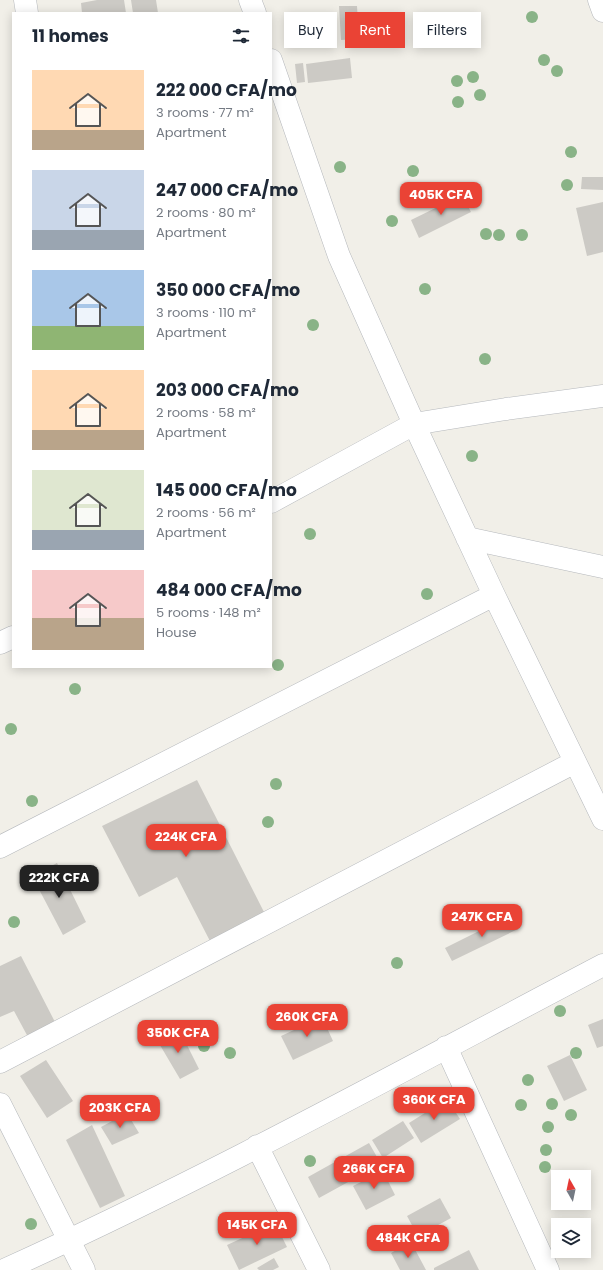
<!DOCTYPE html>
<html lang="en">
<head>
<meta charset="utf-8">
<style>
	:root { --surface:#fff; --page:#f2f2f3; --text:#1f2937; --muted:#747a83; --accent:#ea4335 }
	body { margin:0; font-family:Poppins,sans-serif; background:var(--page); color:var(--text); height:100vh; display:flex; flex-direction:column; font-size:15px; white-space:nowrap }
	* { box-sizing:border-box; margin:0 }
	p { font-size:13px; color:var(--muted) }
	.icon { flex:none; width:22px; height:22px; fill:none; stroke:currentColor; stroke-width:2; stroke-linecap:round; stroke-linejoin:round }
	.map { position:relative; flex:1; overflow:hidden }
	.panel { position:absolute; left:12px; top:12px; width:260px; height:656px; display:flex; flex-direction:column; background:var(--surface); border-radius:0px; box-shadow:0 2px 10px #0003 }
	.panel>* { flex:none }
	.banner { position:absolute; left:284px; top:12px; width:259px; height:36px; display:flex; gap:8px }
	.needle { width:26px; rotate:351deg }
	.controls { position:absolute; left:551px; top:1170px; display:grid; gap:8px }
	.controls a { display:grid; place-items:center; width:40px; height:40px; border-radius:0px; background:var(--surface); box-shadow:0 2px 10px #0003; font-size:20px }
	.price { position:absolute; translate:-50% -34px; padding:0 9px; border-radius:8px; background:var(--accent); color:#fff; font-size:13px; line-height:26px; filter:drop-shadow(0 1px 2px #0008) }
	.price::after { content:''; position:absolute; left:50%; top:24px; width:12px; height:9px; margin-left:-6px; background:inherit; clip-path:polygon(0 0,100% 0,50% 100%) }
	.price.on { background:#222; color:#fff }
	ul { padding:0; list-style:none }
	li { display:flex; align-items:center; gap:12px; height:100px; padding:0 20px }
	li span { display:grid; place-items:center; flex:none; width:112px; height:80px; border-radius:0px; color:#555 }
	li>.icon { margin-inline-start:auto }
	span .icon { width:48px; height:48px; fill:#fffc; stroke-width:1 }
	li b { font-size:17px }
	h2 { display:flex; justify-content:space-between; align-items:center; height:48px; padding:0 20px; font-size:17px }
	.pill { padding:0 14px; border-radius:0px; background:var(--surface); box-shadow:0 2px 10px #0003; font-size:14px; line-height:36px }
	.pill.on { background:var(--accent); color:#fff }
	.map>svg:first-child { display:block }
	.building { fill:#cccac5 }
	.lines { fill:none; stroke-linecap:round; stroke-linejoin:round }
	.minor-casing { stroke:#b5b8bc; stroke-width:23 }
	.minor { stroke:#fff; stroke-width:22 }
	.tree { fill:#89b387 }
</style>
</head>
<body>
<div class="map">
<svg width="603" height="1270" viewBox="0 0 603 1270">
	<rect width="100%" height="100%" fill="#f1efe8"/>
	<!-- building -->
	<path class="building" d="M97 0H124L126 13H82L81 3Z
		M131 0H156L158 13H133Z
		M339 6H357L359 39 341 40Z
		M350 58 352 78 308 83 306 64Z
		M303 63 305 82 297 83 295 64Z
		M582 177H603V190L581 189Z
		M462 195 471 212 419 238 411 220Z
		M603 202V252L587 256 576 208Z
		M197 780 265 914 211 943 177 877 139 897 102 826Z
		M57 863 86 922 63 935 32 876Z
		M511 915 518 929 452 961 445 948Z
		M21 956 55 1022 28 1037 14 1011 0 1017V966Z
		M322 1017 333 1041 293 1060 281 1036Z
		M603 1019V1046L597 1048 588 1025Z
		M179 1029 199 1069 180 1079 157 1040Z
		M570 1055 587 1090 564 1101 547 1066Z
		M46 1060 73 1101 47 1118 20 1076Z
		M447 1099 460 1119 421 1143 409 1123Z
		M127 1113 139 1133 112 1145 101 1127Z
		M403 1121 414 1138 383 1158 372 1140Z
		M92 1125 125 1196 100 1208 66 1140Z
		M369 1143 381 1164 319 1198 308 1177Z
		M383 1171 395 1195 366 1210 353 1186Z
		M440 1198 451 1218 418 1236 407 1216Z
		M275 1223 287 1247 239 1270 227 1245Z
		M411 1242 426 1270H400L391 1253Z
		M469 1250 479 1270H434V1268Z
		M274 1258 279 1267 273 1270H259L257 1268Z"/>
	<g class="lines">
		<defs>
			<path id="minor" d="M25 0 27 13
				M250 0 255 13
				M599 0 603 11
				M271 60 339 256 414 424 494 595 603 819
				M271 502 414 424 506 409 603 396
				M467 538 603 567
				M0 643 13 637
				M0 847 494 595
				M446 1047 548 1270
				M0 1062 575 762
				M0 1104 84 1270
				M257 1146 319 1270
				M4 1270C208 1178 405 1069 603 965"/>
		</defs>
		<!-- minor casing -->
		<use href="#minor" class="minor-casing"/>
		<!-- minor -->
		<use href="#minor" class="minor"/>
	</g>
	<!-- trees -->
	<g class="tree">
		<circle cx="532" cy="17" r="6"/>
		<circle cx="393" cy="19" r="6"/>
		<circle cx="306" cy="34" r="6"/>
		<circle cx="544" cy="60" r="6"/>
		<circle cx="557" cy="71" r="6"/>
		<circle cx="473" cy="77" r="6"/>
		<circle cx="457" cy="81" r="6"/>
		<circle cx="480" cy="95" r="6"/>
		<circle cx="458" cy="102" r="6"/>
		<circle cx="571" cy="152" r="6"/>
		<circle cx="340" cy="167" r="6"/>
		<circle cx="413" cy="171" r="6"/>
		<circle cx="567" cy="185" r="6"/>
		<circle cx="421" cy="202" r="6"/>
		<circle cx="392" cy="221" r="6"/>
		<circle cx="486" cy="234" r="6"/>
		<circle cx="499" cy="235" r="6"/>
		<circle cx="522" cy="235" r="6"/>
		<circle cx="425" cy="289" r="6"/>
		<circle cx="313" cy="325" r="6"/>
		<circle cx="485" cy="359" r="6"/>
		<circle cx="472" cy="456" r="6"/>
		<circle cx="310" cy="534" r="6"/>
		<circle cx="427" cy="594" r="6"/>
		<circle cx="278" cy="665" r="6"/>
		<circle cx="75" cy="689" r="6"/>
		<circle cx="11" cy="729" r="6"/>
		<circle cx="276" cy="784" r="6"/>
		<circle cx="32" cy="801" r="6"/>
		<circle cx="268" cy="822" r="6"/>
		<circle cx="14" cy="922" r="6"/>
		<circle cx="397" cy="963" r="6"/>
		<circle cx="560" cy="1011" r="6"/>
		<circle cx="204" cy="1046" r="6"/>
		<circle cx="230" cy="1053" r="6"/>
		<circle cx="576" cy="1053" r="6"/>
		<circle cx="528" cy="1080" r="6"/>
		<circle cx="552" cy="1104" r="6"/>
		<circle cx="521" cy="1105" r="6"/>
		<circle cx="571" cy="1115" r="6"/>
		<circle cx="548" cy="1127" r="6"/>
		<circle cx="546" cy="1150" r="6"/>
		<circle cx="310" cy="1161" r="6"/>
		<circle cx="545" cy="1167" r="6"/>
		<circle cx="31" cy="1224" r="6"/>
	</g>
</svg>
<div class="controls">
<a><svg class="needle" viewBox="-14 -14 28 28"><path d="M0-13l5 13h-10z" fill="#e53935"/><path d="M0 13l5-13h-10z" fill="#747a83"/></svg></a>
<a><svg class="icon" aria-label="layers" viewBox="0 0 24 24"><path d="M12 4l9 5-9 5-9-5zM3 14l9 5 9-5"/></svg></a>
</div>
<b class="price" style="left:441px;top:216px">405K CFA</b>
<b class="price" style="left:186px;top:858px">224K CFA</b>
<b class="price on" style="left:59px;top:899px">222K CFA</b>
<b class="price" style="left:482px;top:938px">247K CFA</b>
<b class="price" style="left:307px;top:1038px">260K CFA</b>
<b class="price" style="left:178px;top:1054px">350K CFA</b>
<b class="price" style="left:434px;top:1121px">360K CFA</b>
<b class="price" style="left:120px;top:1129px">203K CFA</b>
<b class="price" style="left:374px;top:1190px">266K CFA</b>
<b class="price" style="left:257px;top:1246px">145K CFA</b>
<b class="price" style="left:408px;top:1259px">484K CFA</b>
<div class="banner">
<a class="pill">Buy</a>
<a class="pill on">Rent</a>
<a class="pill">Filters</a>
</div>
<section class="panel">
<h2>11 homes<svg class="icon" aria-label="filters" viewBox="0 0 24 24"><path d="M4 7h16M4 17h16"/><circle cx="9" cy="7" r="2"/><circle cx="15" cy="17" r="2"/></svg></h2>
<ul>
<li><span style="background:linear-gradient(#ffd9b3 75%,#b9a48a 0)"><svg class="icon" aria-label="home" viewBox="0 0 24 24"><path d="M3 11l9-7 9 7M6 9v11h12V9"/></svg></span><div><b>222 000 CFA/mo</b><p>3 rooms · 77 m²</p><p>Apartment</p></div></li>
<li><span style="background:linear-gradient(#c9d6e8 75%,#9aa5b1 0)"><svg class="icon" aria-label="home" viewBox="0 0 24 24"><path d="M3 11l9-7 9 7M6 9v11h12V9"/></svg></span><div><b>247 000 CFA/mo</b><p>2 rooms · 80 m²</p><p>Apartment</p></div></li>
<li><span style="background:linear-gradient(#a9c7e8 70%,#8fb573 0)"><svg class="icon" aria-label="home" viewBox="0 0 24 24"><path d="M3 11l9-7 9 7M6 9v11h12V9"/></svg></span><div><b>350 000 CFA/mo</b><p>3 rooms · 110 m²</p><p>Apartment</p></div></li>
<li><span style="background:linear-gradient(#ffd9b3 75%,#b9a48a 0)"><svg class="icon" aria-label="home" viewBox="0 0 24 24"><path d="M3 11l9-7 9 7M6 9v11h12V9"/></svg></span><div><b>203 000 CFA/mo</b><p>2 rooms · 58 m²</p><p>Apartment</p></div></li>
<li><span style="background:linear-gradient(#dfe7d0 75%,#9aa5b1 0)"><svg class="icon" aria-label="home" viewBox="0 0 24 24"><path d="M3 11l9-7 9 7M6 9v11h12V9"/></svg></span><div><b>145 000 CFA/mo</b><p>2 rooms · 56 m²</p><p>Apartment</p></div></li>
<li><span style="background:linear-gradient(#f6c9c9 60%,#b9a48a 0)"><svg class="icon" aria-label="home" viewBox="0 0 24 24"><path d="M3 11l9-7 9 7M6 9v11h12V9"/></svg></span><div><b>484 000 CFA/mo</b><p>5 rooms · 148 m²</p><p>House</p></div></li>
</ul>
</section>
</div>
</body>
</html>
